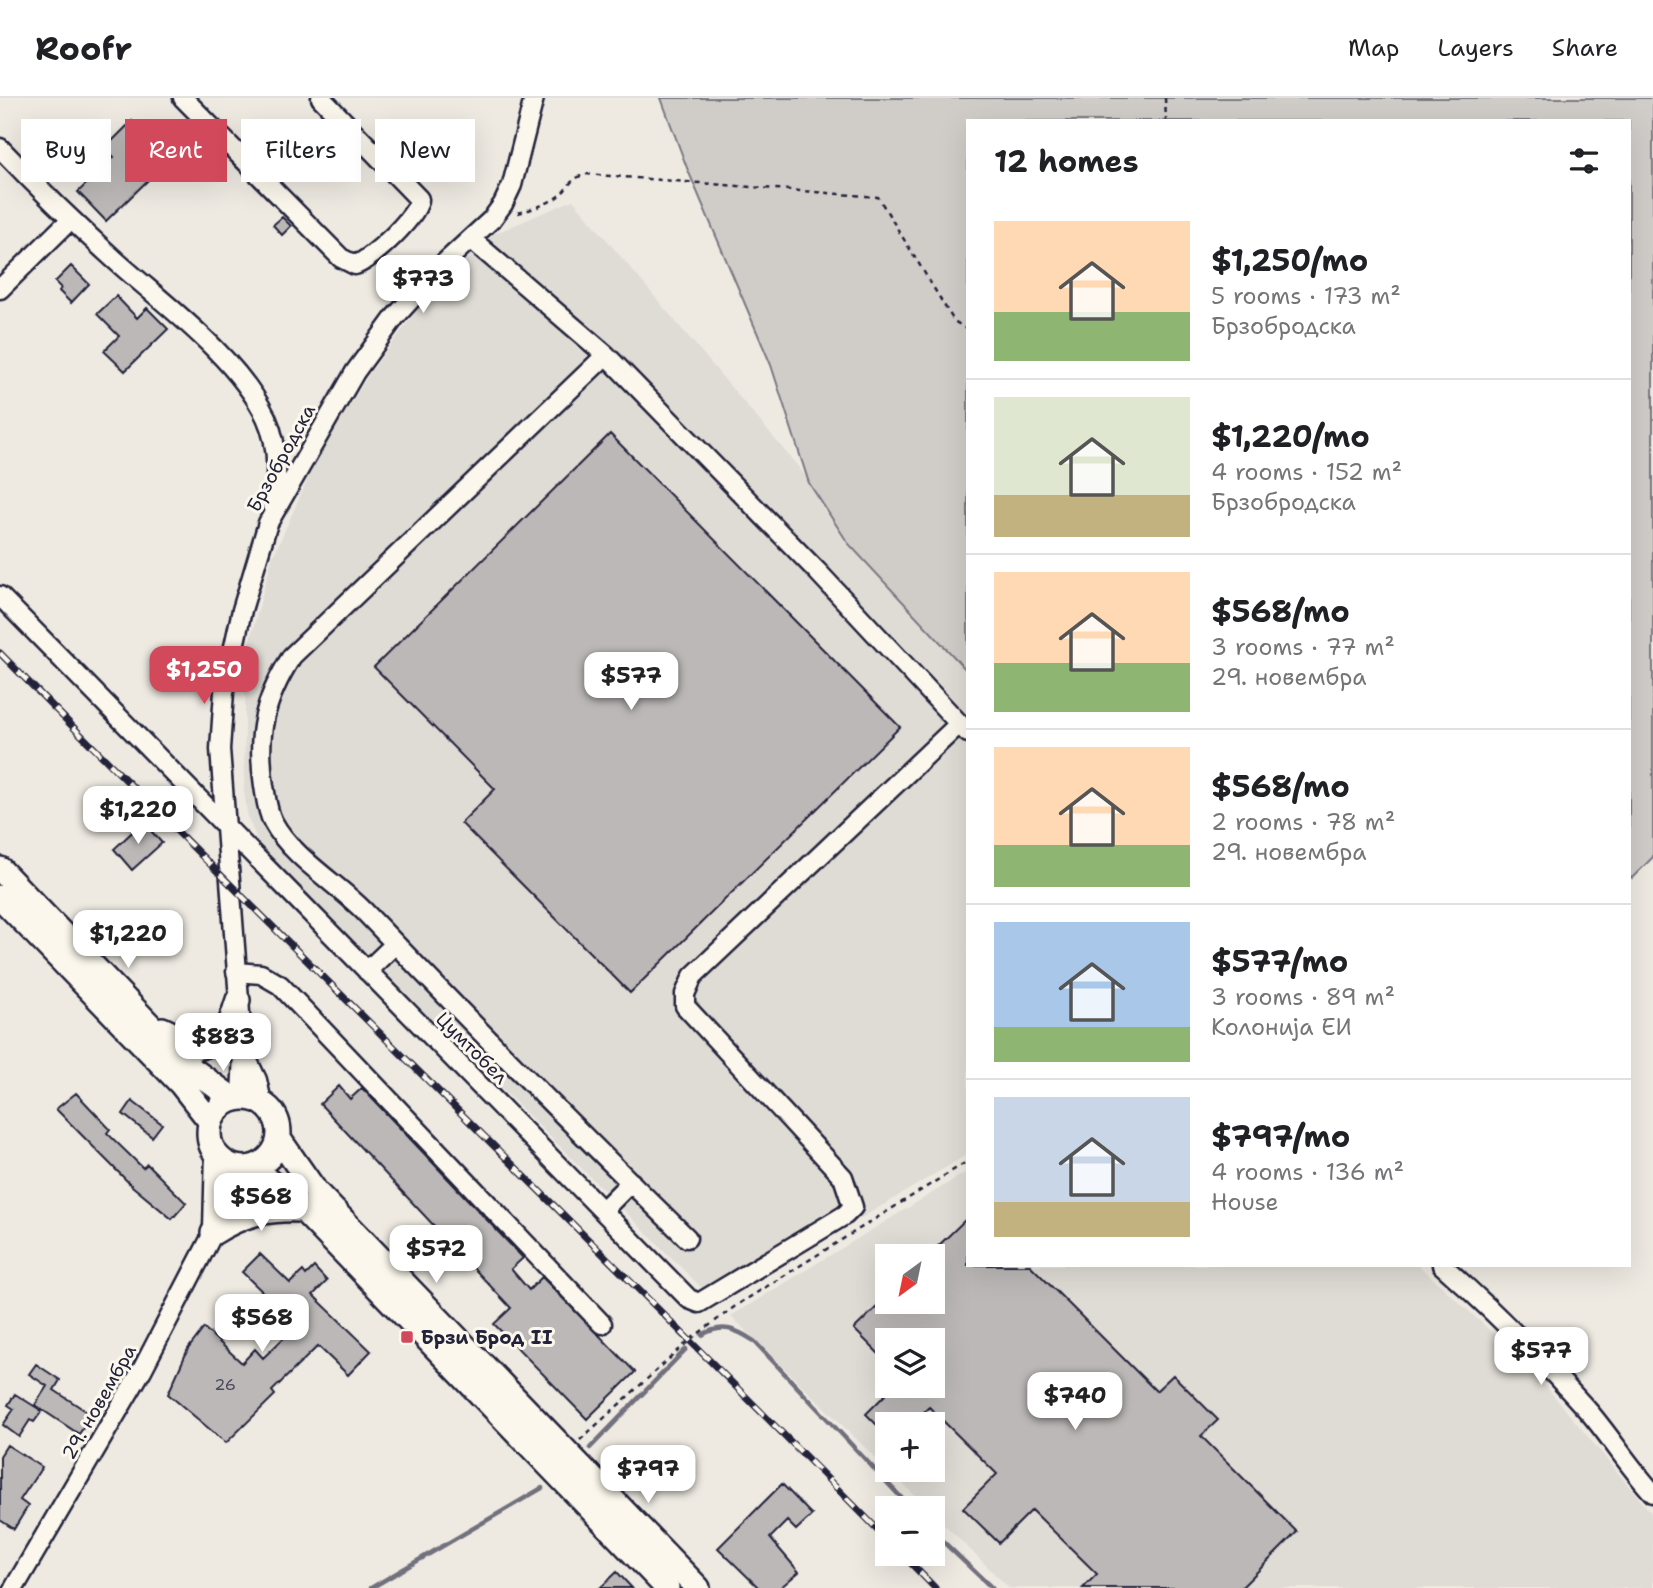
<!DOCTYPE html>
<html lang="en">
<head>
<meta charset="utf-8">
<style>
	:root { --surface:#fff; --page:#f6f6f6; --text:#202124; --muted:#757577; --line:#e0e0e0; --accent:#d1495b }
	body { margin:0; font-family:"Shantell Sans",sans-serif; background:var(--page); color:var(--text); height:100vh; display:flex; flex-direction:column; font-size:26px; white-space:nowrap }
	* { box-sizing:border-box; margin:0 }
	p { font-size:23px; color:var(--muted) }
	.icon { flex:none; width:38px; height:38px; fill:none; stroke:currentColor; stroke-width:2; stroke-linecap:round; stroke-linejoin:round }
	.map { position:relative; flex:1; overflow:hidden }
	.side { position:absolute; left:966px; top:21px; width:665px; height:1148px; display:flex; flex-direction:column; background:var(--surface); border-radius:0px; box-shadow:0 7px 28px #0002 }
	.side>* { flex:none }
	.hud { position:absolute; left:21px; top:21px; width:665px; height:63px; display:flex; gap:14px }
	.needle { width:46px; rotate:213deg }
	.controls { position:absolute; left:875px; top:1146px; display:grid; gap:14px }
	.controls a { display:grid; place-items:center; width:70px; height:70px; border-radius:0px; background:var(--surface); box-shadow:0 7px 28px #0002; font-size:35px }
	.price { position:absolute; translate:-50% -60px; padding:0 16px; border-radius:14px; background:#fff; color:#222; font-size:23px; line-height:46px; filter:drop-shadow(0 2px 4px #0008) }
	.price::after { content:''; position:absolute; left:50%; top:42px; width:21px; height:16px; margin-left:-10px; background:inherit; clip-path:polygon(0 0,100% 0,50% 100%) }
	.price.on { background:var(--accent); color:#fff }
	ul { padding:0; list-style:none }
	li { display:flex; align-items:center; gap:21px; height:175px; padding:0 28px }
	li+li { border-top:2px solid var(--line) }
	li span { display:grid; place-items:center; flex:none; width:196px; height:140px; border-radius:0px; color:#555 }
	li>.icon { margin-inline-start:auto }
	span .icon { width:84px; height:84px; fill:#fffc; stroke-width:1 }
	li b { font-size:30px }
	h2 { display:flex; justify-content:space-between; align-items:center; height:84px; padding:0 28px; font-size:30px }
	.pill { padding:0 24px; border-radius:0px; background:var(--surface); box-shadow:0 7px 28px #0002; font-size:24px; line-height:63px }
	.pill.on { background:var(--accent); color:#fff }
	header { display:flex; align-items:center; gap:42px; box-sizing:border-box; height:98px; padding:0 35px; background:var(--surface); border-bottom:2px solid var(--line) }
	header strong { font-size:33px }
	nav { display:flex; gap:38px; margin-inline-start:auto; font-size:24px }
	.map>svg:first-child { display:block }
	.built { fill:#dfdbd5; fill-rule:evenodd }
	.green { fill:#d0cdc9; stroke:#797882; stroke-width:2 }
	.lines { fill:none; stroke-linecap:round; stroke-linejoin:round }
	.stream { stroke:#716f7c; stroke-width:4.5 }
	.building { fill:#bcb8b8; stroke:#22223b; stroke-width:2 }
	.minor-casing { stroke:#22223b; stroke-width:23 }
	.major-casing { stroke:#22223b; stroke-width:28 }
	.path { stroke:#22223b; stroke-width:2.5; stroke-dasharray:5 5; stroke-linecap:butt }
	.minor { stroke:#fbf7ec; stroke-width:18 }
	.major { stroke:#fbf7ec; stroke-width:23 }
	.rail-casing { stroke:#22223b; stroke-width:7 }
	.rail { stroke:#fbf7ec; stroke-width:4.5; stroke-dasharray:13; stroke-linecap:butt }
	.poi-dot { fill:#d1495b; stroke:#fbf7ec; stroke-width:2.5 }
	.labels { text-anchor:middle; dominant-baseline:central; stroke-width:6; stroke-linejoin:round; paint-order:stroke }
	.number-label { font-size:16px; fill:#48485a }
	.street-label { font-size:19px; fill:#22223b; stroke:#fbf7ec }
	.poi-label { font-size:19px; font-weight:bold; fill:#22223b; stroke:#fbf7ec; text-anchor:start }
</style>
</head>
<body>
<header>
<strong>Roofr</strong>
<nav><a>Map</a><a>Layers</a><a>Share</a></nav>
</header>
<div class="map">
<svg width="1653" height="1490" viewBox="0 0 1653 1490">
	<rect width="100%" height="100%" fill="#eeeae2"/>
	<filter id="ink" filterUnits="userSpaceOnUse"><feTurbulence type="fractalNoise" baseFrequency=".0143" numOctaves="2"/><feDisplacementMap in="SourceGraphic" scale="14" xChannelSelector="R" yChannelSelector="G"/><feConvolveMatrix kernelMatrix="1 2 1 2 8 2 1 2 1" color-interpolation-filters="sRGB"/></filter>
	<g filter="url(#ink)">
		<!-- built -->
		<path class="built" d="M573 102 968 570V1056L718 1206 272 762 258 744 248 720 244 693 246 557 272 461 316 363 369 276 427 199 494 136Z
			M968 1073V1167H1418L1528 1267 1653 1417V1490H1009L933 1415V1410H928L888 1372H933V1326H887V1371L731 1218ZM887 1158H933V1204H887ZM887 1242H933V1288H887Z"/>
		<!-- green -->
		<path class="green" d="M661 0H1653V759L1632 780 1629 778V23H968V574L848 445 809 385 771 267 687 70Z"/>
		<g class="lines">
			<!-- stream -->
			<path class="stream" d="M702 1237C722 1225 736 1231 754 1243L911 1410
				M590 1350 686 1251
				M933 1434 992 1490
				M371 1490 542 1390"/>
		</g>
		<!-- building -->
		<path class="building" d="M132 23 153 45 162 36 179 52 106 123 78 94 114 59 105 50Z
			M282 119 291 128 282 137 273 127Z
			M71 168 89 186 71 205 59 193 61 190 55 184Z
			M116 198 137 220 147 210 168 231 125 273 104 253 119 238 97 216Z
			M610 336 900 629 630 895 461 725 495 691 374 569Z
			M143 724 162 745 132 772 114 751Z
			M339 988 350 1001 362 990 523 1160 511 1171 529 1192 542 1179 635 1274 587 1321 494 1226 511 1210 320 1006Z
			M76 995 110 1031 107 1035 143 1070 147 1066 186 1105 172 1121 132 1088 56 1011Z
			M132 1003 162 1026 152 1039 123 1016Z
			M968 1119V1167H1030L1156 1293 1173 1277 1218 1322 1201 1338 1297 1434 1241 1490H1083L1097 1476 1032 1412 999 1445 963 1410 997 1376 929 1309 912 1326H887V1337L866 1316 894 1288H933V1242H887V1264L854 1231 882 1204H933V1153Z
			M260 1156 290 1185 303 1173 306 1177 314 1169 327 1183 313 1197 371 1253 348 1277 318 1248 272 1293 275 1297 226 1345 168 1296 188 1251 204 1230 242 1265 255 1251 263 1260 293 1231 268 1205 271 1202 242 1174Z
			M36 1266 60 1282 54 1292 92 1317 79 1336 35 1307 47 1288 29 1276Z
			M15 1296 42 1313 34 1324 30 1322 19 1339 3 1327 14 1311 8 1307Z
			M7 1347 42 1369 20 1402 28 1408 14 1431 0 1422V1358Z
			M782 1386 812 1417 796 1432 787 1423 770 1440 799 1474 780 1490H759L718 1450Z
			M617 1474 632 1490H600Z"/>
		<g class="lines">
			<defs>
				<path id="minor" d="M183 0 341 160 355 167C370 163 420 116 419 101L321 0
					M0 50C37 89 75 126 115 162 164 206 237 259 266 319 279 347 278 379 272 408
					M471 141 606 257 817 473 968 635
					M0 191 70 122
					M606 257 292 558C264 602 256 636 264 688 266 699 267 713 273 724 292 759 335 784 363 812 469 923 577 1032 687 1140
					M0 498 689 1201 699 1205 845 1117 853 1109 843 1079 685 908V896L693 878 959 626
					M367 873 395 846
					M236 874 261 876 280 887 602 1226
					M244 955 257 982 262 1004
					M241 999 243 954 220 651 224 594 242 512 268 425 355 274 395 219 442 167 492 121 503 106 512 87 534 0
					M603 1112 631 1084
					M213 1131 215 1054
					M1442 1167C1496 1215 1542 1261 1590 1315 1612 1341 1630 1370 1653 1395
					M14 1490 142 1272 247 1070"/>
				<path id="major" d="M0 771 192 971 233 1001
					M0 799 181 986 210 1023
					M162 931 200 949C229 941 229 928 238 902
					M209 1035a35 35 0 1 1 70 0a35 35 0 1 1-70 0Z
					M279 1041 316 1094 698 1490
					M252 1069 303 1112 667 1490
					M213 1135C243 1116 268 1110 303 1112"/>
			</defs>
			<!-- minor casing -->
			<use href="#minor" class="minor-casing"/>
			<!-- major casing -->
			<use href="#major" class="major-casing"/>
			<!-- path -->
			<path class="path" d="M1165 0 1166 23
				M518 115C533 111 548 106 560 97 571 87 568 83 585 76L878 99 954 223 968 232
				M580 1342 691 1241 737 1207 968 1063"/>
			<!-- minor -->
			<use href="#minor" class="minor"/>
			<!-- major -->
			<use href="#major" class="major"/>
			<defs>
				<path id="rail" d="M0 555C293 853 594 1143 887 1441
					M902 1456 935 1490"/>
			</defs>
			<!-- rail casing -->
			<use href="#rail" class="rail-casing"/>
			<!-- rail -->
			<use href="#rail" class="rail"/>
		</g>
	</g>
	<!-- markers -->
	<rect class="poi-dot" x="400" y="1232" width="14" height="14" rx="3.5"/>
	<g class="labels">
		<!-- number labels -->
		<g class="number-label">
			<text x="225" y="1286">26</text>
		</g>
		<!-- street labels -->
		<g class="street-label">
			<text transform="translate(281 360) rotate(-61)">Брзобродска</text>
			<text transform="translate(472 950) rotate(45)">Цумтобел</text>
			<text transform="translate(99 1304) rotate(-60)">29. новембра</text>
		</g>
		<!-- poi labels -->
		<g class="poi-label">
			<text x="421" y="1239">Брзи Брод II</text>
		</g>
	</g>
</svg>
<div class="controls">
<a><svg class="needle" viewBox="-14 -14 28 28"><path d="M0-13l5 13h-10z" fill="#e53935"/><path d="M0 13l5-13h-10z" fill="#757577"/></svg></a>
<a><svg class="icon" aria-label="layers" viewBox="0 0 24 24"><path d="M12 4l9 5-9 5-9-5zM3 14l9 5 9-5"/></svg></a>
<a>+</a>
<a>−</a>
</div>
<b class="price" style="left:423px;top:217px">$773</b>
<b class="price on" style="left:204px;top:608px">$1,250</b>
<b class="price" style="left:631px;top:614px">$577</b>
<b class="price" style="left:138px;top:748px">$1,220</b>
<b class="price" style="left:128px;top:872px">$1,220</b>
<b class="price" style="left:223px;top:975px">$883</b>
<b class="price" style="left:261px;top:1135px">$568</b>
<b class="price" style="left:436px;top:1187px">$572</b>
<b class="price" style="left:262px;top:1256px">$568</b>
<b class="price" style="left:1541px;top:1289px">$577</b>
<b class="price" style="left:1075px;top:1334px">$740</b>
<b class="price" style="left:648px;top:1407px">$797</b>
<div class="hud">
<a class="pill">Buy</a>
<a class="pill on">Rent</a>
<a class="pill">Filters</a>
<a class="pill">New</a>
</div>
<section class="side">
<h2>12 homes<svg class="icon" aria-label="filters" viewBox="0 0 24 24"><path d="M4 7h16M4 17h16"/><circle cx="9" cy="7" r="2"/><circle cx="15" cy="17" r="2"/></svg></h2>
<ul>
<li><span style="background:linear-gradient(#ffd9b3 65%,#8fb573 0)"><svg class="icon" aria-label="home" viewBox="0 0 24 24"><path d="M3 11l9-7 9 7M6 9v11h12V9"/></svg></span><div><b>$1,250/mo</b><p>5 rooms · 173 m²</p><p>Брзобродска</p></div></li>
<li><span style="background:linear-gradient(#dfe7d0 70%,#c2b280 0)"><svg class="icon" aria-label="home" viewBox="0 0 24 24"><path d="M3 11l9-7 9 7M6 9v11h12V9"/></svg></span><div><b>$1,220/mo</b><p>4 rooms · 152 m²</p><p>Брзобродска</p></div></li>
<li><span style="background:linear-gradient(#ffd9b3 65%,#8fb573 0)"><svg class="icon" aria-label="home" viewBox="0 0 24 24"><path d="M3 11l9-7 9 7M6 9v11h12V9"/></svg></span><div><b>$568/mo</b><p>3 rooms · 77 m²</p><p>29. новембра</p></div></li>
<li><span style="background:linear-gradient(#ffd9b3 70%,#8fb573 0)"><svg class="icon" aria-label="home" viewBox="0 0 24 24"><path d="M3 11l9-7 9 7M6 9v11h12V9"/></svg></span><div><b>$568/mo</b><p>2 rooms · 78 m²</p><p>29. новембра</p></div></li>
<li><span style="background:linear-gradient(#a9c7e8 75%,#8fb573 0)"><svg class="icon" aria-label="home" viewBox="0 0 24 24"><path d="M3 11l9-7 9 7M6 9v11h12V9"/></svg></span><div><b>$577/mo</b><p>3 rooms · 89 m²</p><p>Колонија ЕИ</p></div></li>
<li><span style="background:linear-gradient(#c9d6e8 75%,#c2b280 0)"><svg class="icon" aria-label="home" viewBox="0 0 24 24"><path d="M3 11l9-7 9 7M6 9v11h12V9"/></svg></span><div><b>$797/mo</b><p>4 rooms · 136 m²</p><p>House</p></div></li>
</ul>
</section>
</div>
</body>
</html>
